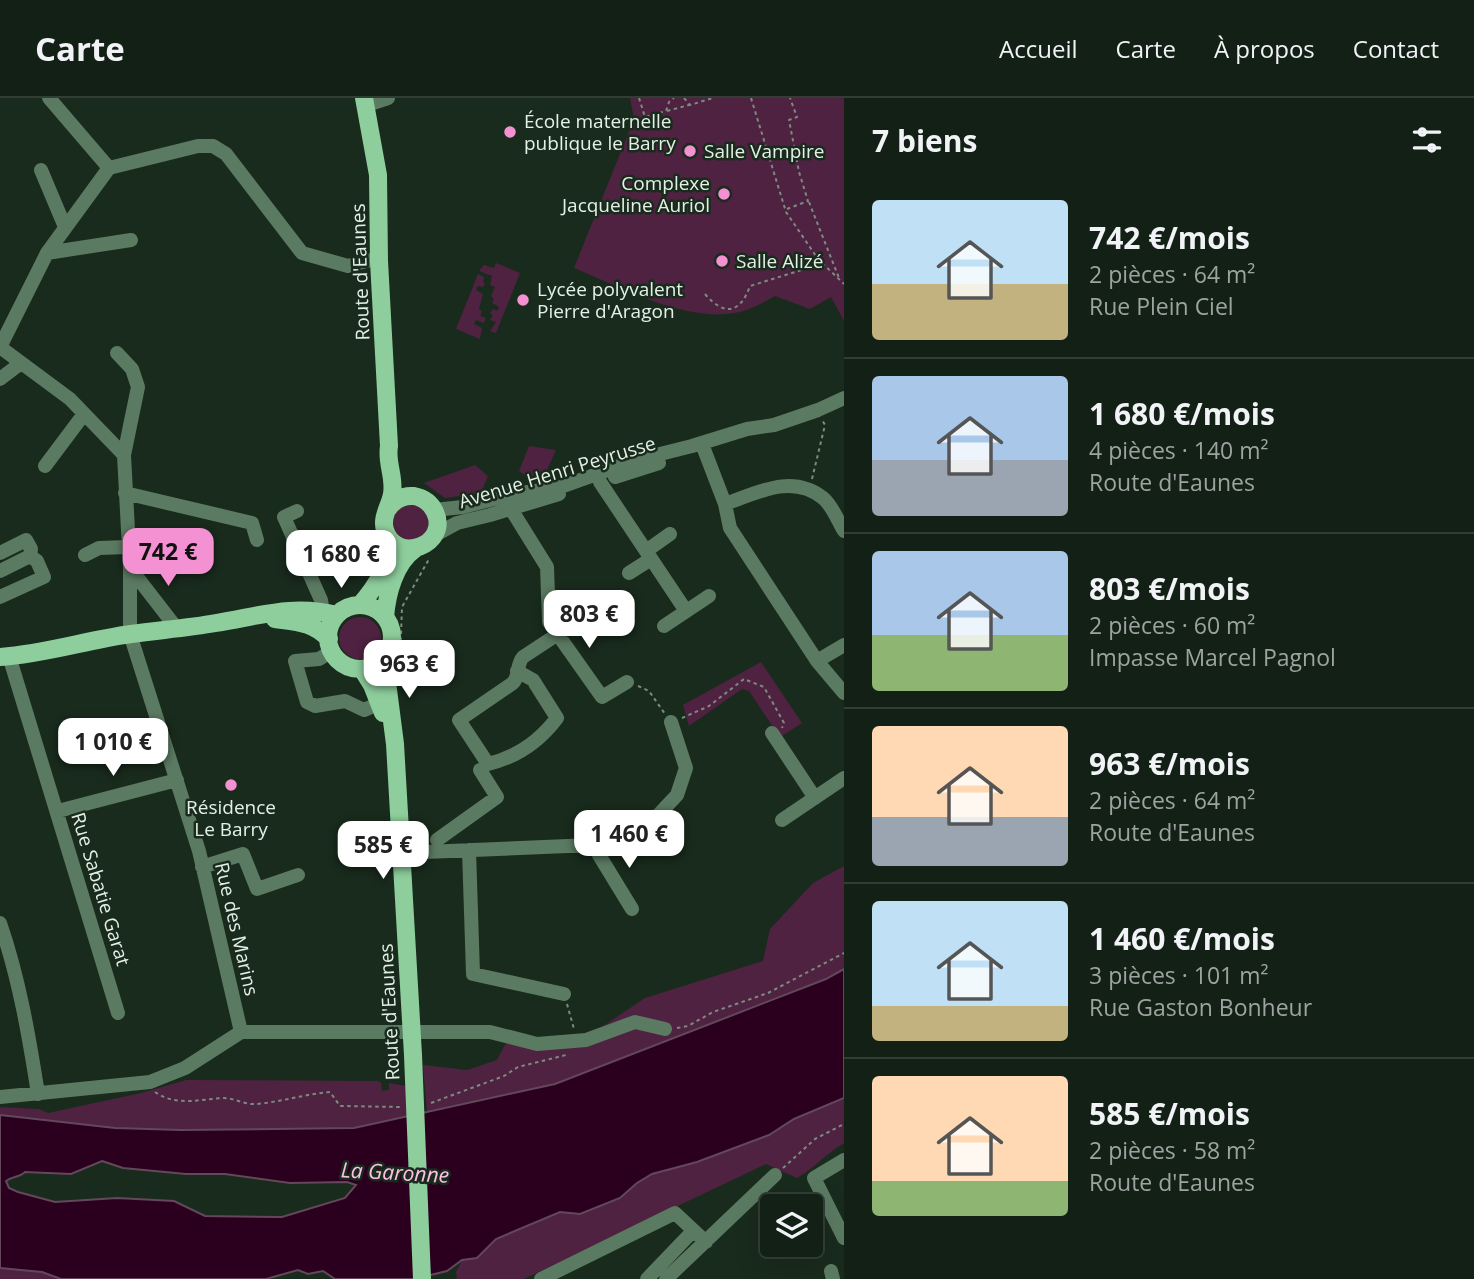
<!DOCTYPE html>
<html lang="fr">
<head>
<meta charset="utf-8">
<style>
	:root { --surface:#132016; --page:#202d23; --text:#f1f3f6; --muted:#9da3a1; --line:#323e35; --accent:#f491d3 }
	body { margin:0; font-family:"Open Sans",sans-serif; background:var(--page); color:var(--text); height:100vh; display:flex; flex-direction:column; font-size:26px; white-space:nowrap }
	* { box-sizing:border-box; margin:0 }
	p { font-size:23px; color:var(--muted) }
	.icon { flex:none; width:38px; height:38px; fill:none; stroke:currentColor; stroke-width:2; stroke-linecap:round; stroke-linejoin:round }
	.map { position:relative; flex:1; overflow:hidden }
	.details { display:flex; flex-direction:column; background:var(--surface); width:630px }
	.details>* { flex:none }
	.buttons { position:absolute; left:760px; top:1096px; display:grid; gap:14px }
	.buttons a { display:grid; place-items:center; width:63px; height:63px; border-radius:7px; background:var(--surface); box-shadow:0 7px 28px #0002,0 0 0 2px var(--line); font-size:35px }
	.price { position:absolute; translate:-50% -60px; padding:0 16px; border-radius:14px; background:#fff; color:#222; font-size:23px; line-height:46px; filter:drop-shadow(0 2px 4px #0008) }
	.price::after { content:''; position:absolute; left:50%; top:42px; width:21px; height:16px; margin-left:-10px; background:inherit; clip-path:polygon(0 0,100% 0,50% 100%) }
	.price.selected { background:var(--accent); color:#111 }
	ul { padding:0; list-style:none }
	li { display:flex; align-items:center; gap:21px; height:175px; padding:0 28px }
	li+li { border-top:2px solid var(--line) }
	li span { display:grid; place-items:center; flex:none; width:196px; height:140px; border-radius:7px; color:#555 }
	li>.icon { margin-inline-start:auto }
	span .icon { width:84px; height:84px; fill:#fffc; stroke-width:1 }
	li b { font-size:30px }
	h2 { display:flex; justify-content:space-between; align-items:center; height:84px; padding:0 28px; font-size:30px }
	header { display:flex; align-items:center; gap:42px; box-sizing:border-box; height:98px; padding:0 35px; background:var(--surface); border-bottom:2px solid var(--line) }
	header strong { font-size:33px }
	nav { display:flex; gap:38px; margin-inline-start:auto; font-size:24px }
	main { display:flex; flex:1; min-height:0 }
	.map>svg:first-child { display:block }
	.green { fill:#4f2241 }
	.water { fill:#2a001e; stroke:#62485a; stroke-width:2; fill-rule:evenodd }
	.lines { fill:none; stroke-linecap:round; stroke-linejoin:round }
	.path { stroke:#7c8b7f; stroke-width:2; stroke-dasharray:3.5 3.5; stroke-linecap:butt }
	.minor { stroke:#5b7a62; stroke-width:14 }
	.major { stroke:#8ece9c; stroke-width:18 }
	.poi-dot { fill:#f491d3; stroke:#192b1d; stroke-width:2.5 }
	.labels { text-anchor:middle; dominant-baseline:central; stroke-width:5; stroke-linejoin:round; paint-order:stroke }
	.poi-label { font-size:19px; fill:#e4f0e6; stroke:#192b1d; text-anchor:start }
	.street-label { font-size:19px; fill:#e4f0e6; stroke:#192b1d }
	.water-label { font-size:21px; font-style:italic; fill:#fec0e7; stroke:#192b1d }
</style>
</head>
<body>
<header>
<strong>Carte</strong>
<nav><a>Accueil</a><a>Carte</a><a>À propos</a><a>Contact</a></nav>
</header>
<main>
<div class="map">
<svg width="844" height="1181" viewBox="0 0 844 1181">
	<rect width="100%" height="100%" fill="#192b1d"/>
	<!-- green -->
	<path class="green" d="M630 0H844V223L831 199 810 211 775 198C764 204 753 211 740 214 687 226 623 190 574 170L634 21Z
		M496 165 520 175 496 235 490 233 496 224 490 222 493 217 490 216 493 211 497 213 499 209 492 205 494 201 491 198 495 189 490 187 492 178 479 173 484 167 494 170Z
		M478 176 484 179 483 184 485 185 483 189 478 188 476 192 483 196 479 211 482 213 480 218 486 220 484 225 476 222 474 226 482 230 480 241 456 231Z
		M529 348 556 352 546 374 528 380 519 373Z
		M475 367 488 378 481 395 445 400 424 385Z
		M393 424a18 18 0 1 1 36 0a18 18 0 1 1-36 0Z
		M339 540a21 21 0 1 1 42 0a21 21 0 1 1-42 0Z
		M761 564 802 625 782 638 783 644 749 593 742 591 689 628 683 607Z
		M844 768V871L826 881 555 986 427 1014 423 967 467 972 497 962 506 945H578L645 900 763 863 770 831 813 785Z
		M186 982 378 983 381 985 382 993 389 992V985L406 988 408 1018 354 1030 181 1032 115 1030 0 1017V1009L39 1011 48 1015 141 995Z
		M844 1000V1045C827 1055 814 1070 797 1080L766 1066 524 1181H457L456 1174 462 1162 477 1160 496 1141 560 1114 580 1116 620 1100 637 1085 652 1076 697 1064 769 1037 794 1021Z
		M0 1170 42 1174 61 1181H0Z"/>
	<!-- water -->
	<path class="water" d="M844 871V1000L794 1021 769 1037 697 1064 652 1076 637 1085 620 1100 580 1116 560 1114 496 1141 477 1160 462 1162 447 1173 414 1181H335L323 1173 308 1176 298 1172 266 1181H61L42 1174 0 1170V1017L115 1030 181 1032 354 1030 555 986 826 881ZM102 1063 123 1070 186 1076H225L290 1085 347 1084 356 1087 345 1100 282 1119 205 1118 174 1103 117 1100 55 1104 18 1094 9 1090 6 1083C12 1078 19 1080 25 1074L71 1076Z"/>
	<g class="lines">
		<!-- path -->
		<path class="path" d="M639 0 645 19 666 13 669 4 674 0
			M684 0 690 7 713 0
			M751 0 786 114 818 161 844 186
			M667 13 689 7
			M809 104 839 180
			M787 111 808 103 799 74 789 22 797 19 790 0
			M705 196C724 218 740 216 750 188L821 166
			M812 381 825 327 822 322
			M400 564 402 509 429 461
			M638 588 649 593 665 616
			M682 620 709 608 744 581 764 589 784 625 782 630
			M567 906 574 931
			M677 930 688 928 713 914 768 895 844 855
			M155 994C176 1009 200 1001 224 1000 234 1000 245 1007 256 1006 281 1004 305 996 330 994L340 1008 401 1009
			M431 1005 504 978 518 969 566 957
			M783 1070 815 1041 844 1026"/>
		<!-- minor -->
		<path class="minor" d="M49 0 109 70
			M367 7 388 0
			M41 72 65 129
			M47 155 131 142
			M117 255 132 271 138 289 124 357
			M0 281 21 265
			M702 346 725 406 730 430 817 563 844 595
			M45 368 84 316
			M615 379 659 365
			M600 384 686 513
			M125 395 252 425 257 442
			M725 406C757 395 792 375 823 400 832 407 838 423 844 433
			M511 411 547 469 549 524 602 599 627 584
			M434 412 463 409 513 396 558 390 636 362 692 348 747 331 774 327 818 312 844 300
			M297 413 284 419 321 502 323 514
			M435 437 457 425 490 417 559 396
			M646 453 670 436
			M0 455 26 442 31 451 30 458
			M85 457 99 450 127 449
			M130 470 178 532
			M0 473 30 458 37 463 44 479 0 499
			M629 475 651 461
			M664 528 709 498
			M332 553 319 561 295 563 307 604 315 608 345 603 364 612 380 605
			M9 558 118 915
			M817 563 844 547
			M517 573 533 582 557 620C539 644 517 659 488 666L459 622 513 585C520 577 516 567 523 559L596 511
			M772 635 815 700
			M58 713 177 682
			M782 722 844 680
			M437 742 497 699 480 672
			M596 747 599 757 632 811
			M469 752 473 876 564 896
			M401 755 616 746 648 728 677 697 686 670 671 624
			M202 769 243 756 257 791 298 777
			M0 825C19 880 29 938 38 996
			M241 934 199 753 130 536V470L124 357 70 301 0 249 47 155 109 70 198 48H213L226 56 302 155 348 168 370 162 379 163
			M0 999 150 984 185 970 241 934H490L537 946 586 942 635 924 665 931
			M844 1062 814 1080 844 1140
			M831 1173 833 1181
			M541 1181 675 1115 706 1144
			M647 1181 693 1133
			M666 1181 775 1077"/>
		<!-- major -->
		<path class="major" d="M364 0 378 77 379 163 389 348C386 365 395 379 392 396 390 408 381 419 385 432 396 467 450 447 435 414 431 405 424 400 414 398 402 397 393 403 387 412
			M360 507C375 490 394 462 388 439
			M328 539a32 32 0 1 1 64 0a32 32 0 1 1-64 0Z
			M385 519C387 495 395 465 415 451
			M275 521C296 524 313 524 329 541
			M0 559C45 556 87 542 131 536 160 532 188 530 216 525 260 518 292 506 337 517
			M384 561 395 646 413 957 422 1181
			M362 571 372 587 383 615"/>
	</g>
	<!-- markers -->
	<g class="poi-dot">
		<circle cx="510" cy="34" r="7"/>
		<circle cx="690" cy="53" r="7"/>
		<circle cx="724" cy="96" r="7"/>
		<circle cx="722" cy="163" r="7"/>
		<circle cx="523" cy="202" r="7"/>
		<circle cx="231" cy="687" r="7"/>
	</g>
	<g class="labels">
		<!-- poi labels -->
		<g class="poi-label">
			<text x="524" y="23">École maternelle<tspan x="524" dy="22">publique le Barry</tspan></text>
			<text x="704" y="53">Salle Vampire</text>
			<text x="710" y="85" text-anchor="end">Complexe<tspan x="710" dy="22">Jacqueline Auriol</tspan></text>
			<text x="736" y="163">Salle Alizé</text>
			<text x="537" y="191">Lycée polyvalent<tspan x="537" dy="22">Pierre d'Aragon</tspan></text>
			<text x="231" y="709" text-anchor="middle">Résidence<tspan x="231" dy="22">Le Barry</tspan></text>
		</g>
		<!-- street labels -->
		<g class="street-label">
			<text transform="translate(360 174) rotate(-92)">Route d'Eaunes</text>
			<text transform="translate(557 374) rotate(-17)">Avenue Henri Peyrusse</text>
			<text transform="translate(101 791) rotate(73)">Rue Sabatie Garat</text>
			<text transform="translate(237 831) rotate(77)">Rue des Marins</text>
			<text transform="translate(389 914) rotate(-93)">Route d'Eaunes</text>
		</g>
		<!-- water labels -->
		<g class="water-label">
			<text transform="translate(395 1074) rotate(3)">La Garonne</text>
		</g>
	</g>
</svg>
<div class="buttons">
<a><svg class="icon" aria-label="layers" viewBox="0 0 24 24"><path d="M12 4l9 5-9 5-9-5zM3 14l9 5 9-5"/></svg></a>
</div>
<b class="price selected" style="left:168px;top:490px">742 €</b>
<b class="price" style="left:341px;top:492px">1 680 €</b>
<b class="price" style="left:589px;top:552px">803 €</b>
<b class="price" style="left:409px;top:602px">963 €</b>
<b class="price" style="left:113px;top:680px">1 010 €</b>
<b class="price" style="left:629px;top:772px">1 460 €</b>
<b class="price" style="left:383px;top:783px">585 €</b>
</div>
<section class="details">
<h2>7 biens<svg class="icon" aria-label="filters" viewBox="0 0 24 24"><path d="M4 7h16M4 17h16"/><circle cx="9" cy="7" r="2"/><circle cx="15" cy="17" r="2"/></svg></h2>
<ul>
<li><span style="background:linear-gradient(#bfe0f5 60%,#c2b280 0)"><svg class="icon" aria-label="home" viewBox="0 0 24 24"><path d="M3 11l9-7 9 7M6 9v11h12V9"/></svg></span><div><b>742 €/mois</b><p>2 pièces · 64 m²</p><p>Rue Plein Ciel</p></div></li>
<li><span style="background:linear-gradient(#a9c7e8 60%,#9aa5b1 0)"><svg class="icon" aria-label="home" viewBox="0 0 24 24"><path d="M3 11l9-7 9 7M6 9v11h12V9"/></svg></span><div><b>1 680 €/mois</b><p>4 pièces · 140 m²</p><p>Route d'Eaunes</p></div></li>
<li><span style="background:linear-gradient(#a9c7e8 60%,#8fb573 0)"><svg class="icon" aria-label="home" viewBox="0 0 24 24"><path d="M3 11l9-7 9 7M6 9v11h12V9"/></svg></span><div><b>803 €/mois</b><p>2 pièces · 60 m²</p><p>Impasse Marcel Pagnol</p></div></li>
<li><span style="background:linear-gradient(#ffd9b3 65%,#9aa5b1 0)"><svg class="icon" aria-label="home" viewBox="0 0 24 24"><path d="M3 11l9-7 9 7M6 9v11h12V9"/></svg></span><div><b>963 €/mois</b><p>2 pièces · 64 m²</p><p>Route d'Eaunes</p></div></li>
<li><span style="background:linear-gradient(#bfe0f5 75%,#c2b280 0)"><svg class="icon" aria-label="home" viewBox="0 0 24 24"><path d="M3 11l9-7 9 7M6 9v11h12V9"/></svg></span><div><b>1 460 €/mois</b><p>3 pièces · 101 m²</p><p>Rue Gaston Bonheur</p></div></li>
<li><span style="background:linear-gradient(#ffd9b3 75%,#8fb573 0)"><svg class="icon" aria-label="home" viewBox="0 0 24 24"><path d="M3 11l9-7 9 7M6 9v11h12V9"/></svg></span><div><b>585 €/mois</b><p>2 pièces · 58 m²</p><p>Route d'Eaunes</p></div></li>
</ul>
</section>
</main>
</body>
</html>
